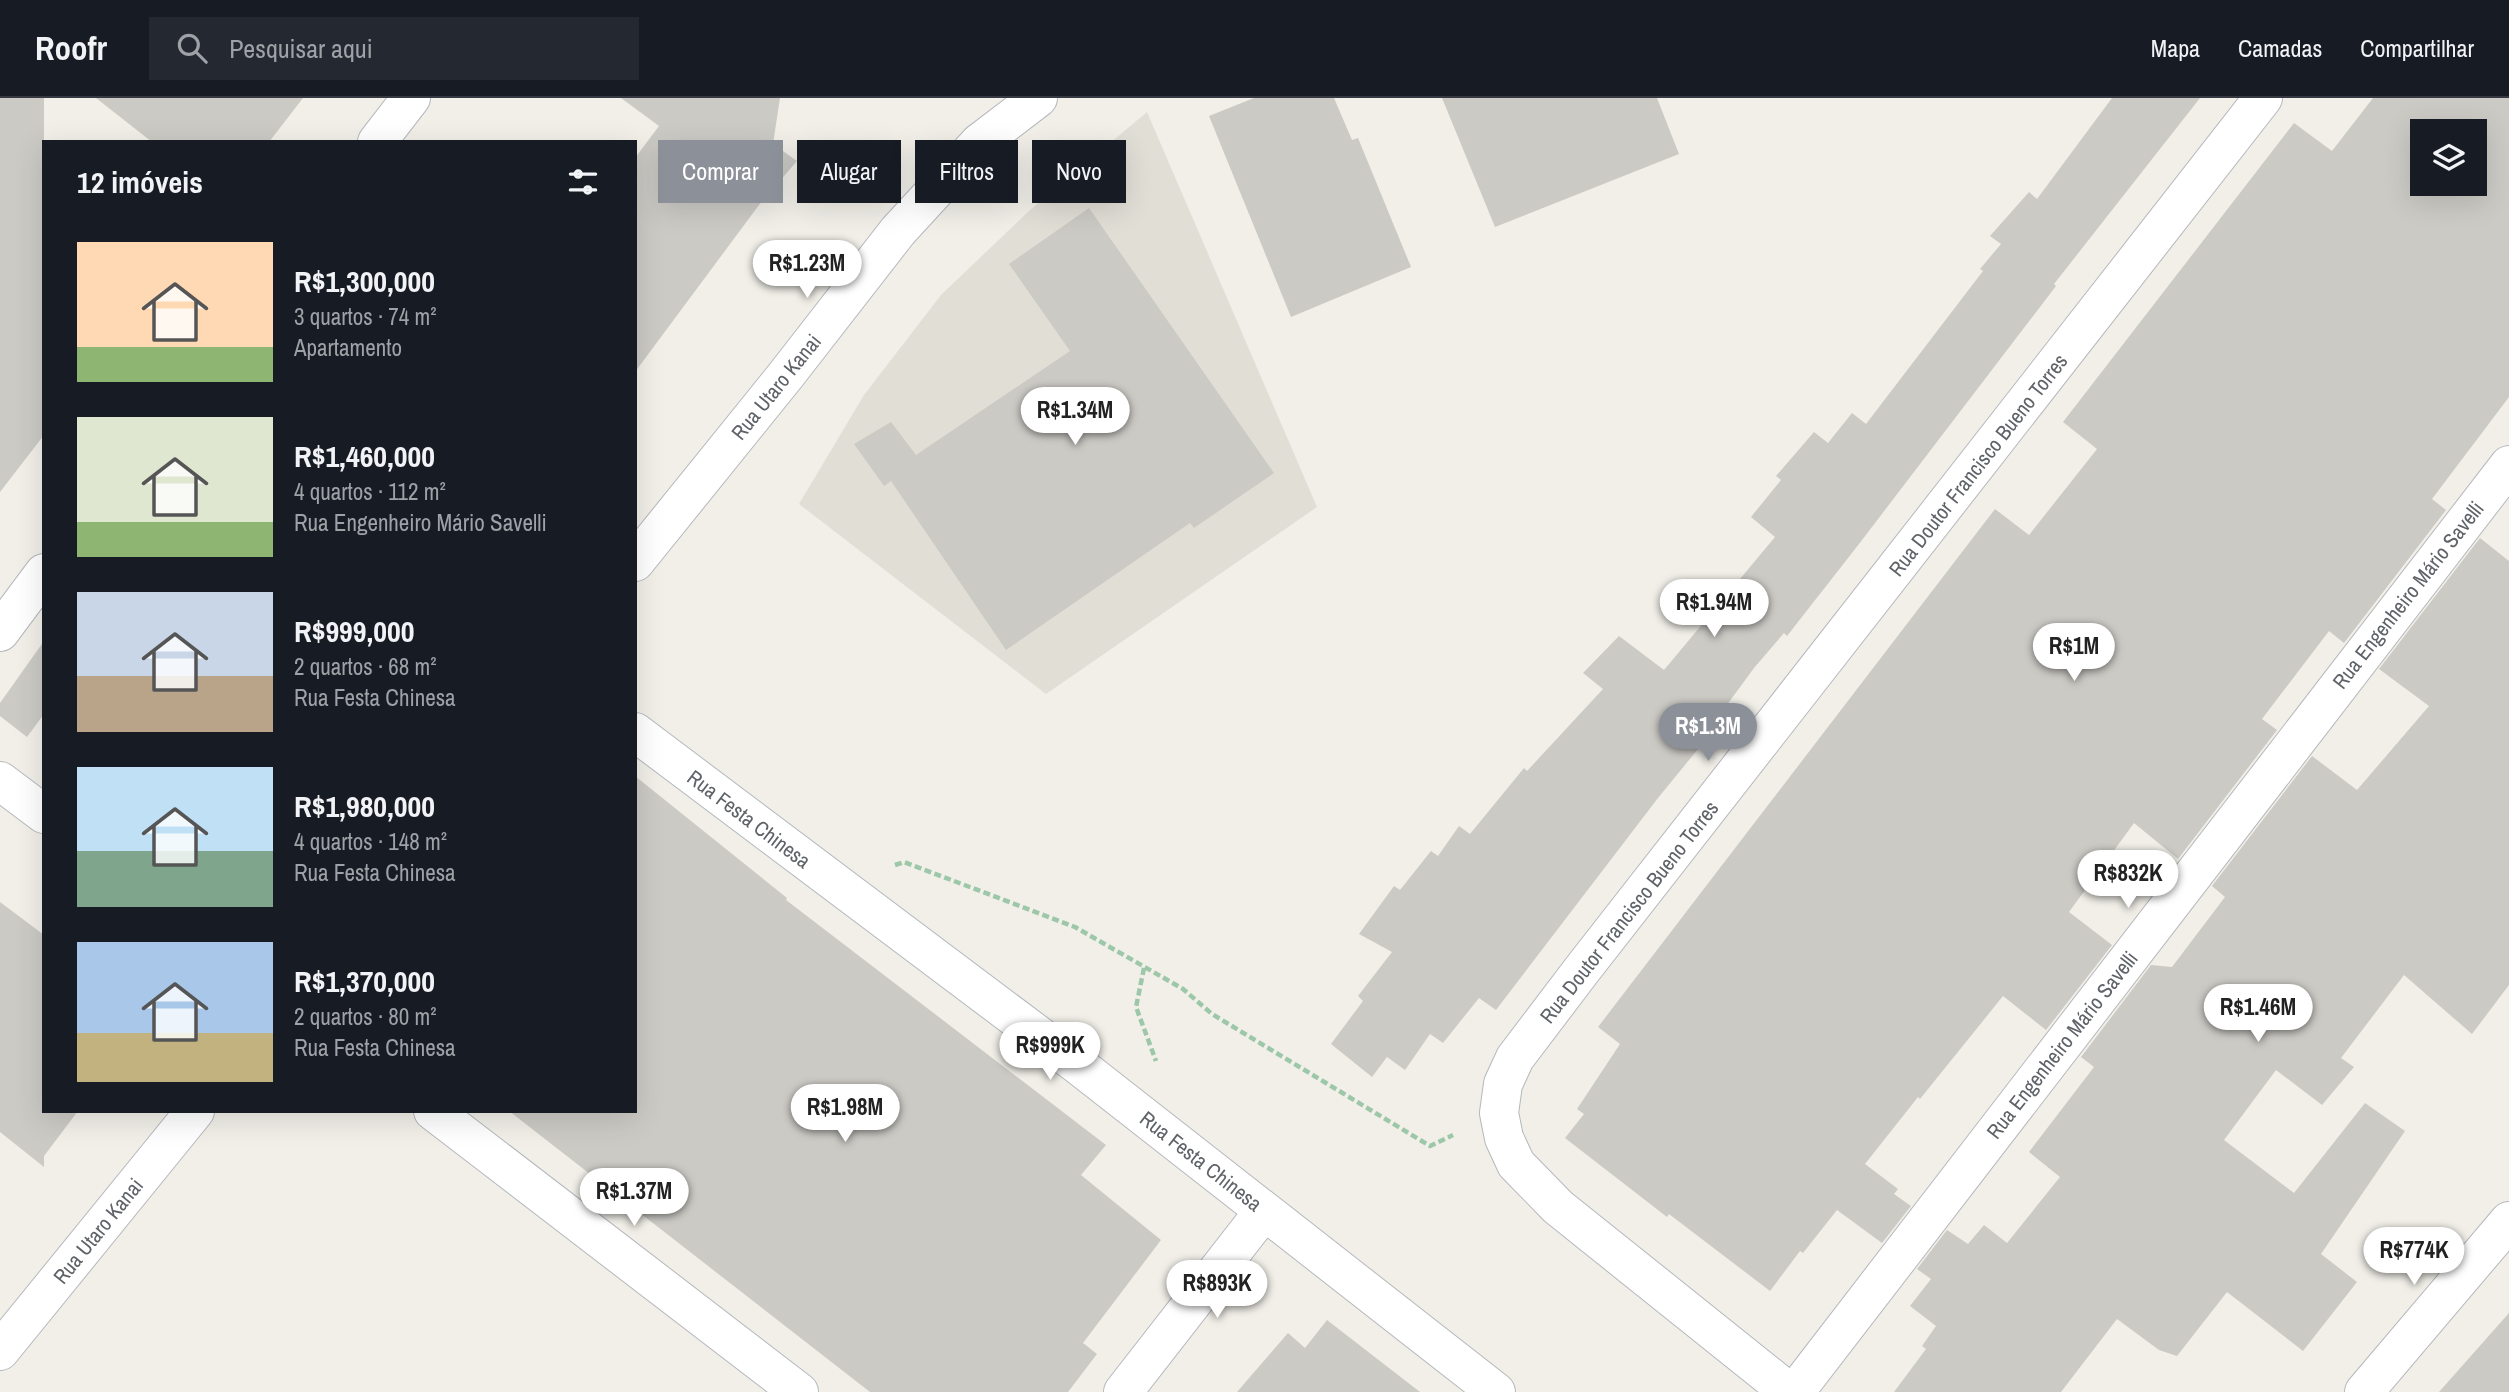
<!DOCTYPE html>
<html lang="pt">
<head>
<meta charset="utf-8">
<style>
	:root { --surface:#171b24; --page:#242831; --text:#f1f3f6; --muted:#9ea1a6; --line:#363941; --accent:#8c9099 }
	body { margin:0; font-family:"Archivo Narrow",sans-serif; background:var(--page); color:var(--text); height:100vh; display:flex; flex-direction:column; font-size:26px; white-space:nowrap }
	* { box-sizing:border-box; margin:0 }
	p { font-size:23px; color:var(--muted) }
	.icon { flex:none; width:38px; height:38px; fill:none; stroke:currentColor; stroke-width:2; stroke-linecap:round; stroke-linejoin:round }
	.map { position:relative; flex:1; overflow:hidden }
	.details { position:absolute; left:42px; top:42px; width:595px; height:973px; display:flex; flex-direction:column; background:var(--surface); border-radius:0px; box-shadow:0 7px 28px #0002 }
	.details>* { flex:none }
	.banner { position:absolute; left:658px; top:42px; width:665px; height:63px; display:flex; gap:14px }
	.tools { position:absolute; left:2410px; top:21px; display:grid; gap:14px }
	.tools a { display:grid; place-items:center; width:77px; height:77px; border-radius:0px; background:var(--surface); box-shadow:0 7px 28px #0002; font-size:35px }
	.price { position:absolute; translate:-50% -60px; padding:0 16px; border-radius:24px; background:#fff; color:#222; font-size:23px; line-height:46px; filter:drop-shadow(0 2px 4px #0008) }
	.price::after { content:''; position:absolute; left:50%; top:42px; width:21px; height:16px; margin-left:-10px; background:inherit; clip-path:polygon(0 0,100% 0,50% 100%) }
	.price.current { background:var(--accent); color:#fff }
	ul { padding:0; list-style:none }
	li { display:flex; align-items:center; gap:21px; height:175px; padding:0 35px }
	li span { display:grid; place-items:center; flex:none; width:196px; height:140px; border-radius:0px; color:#555 }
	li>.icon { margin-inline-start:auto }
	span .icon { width:84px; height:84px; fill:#fffc; stroke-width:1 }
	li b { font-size:30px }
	h2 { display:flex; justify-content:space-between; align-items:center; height:84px; padding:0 35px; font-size:30px }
	.chip { padding:0 24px; border-radius:0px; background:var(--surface); box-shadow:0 7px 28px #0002; font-size:24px; line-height:63px }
	.chip.current { background:var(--accent); color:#fff }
	header { display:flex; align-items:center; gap:42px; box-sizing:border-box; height:98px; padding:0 35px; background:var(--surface); border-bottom:2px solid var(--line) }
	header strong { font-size:33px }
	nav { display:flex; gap:38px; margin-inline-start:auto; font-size:24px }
	.search { width:490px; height:63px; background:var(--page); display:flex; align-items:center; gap:18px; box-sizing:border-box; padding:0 24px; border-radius:0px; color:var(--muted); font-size:26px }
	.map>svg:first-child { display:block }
	.education { fill:#e1ded6 }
	.building { fill:#cccac5; fill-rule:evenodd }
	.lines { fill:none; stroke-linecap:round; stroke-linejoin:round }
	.minor-casing { stroke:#b5b8bc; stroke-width:40 }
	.path { stroke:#9cc7a9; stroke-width:4.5; stroke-dasharray:7 3.5; stroke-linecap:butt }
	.minor { stroke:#fff; stroke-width:38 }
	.labels { text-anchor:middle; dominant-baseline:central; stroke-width:5; stroke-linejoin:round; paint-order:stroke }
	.street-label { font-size:21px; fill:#5f6368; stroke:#fff }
</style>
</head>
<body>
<header>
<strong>Roofr</strong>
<div class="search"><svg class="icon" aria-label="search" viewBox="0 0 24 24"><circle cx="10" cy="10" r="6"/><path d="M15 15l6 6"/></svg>Pesquisar aqui</div>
<nav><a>Mapa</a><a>Camadas</a><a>Compartilhar</a></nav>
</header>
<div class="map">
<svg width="2509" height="1294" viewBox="0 0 2509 1294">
	<rect width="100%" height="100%" fill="#f1efe8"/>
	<!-- education -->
	<path class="education" d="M1147 14 1317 409 1046 596 799 406 864 297 941 197 1029 113Z"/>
	<!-- building -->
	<path class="building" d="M0 0H44V337L0 394Z
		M96 0H303L269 44H152Z
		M621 0H780L773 46 797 63 759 107 635 274V60L659 28Z
		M1254 0H1334L1352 42 1358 40 1411 169 1291 219 1209 18Z
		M1442 0H1657L1679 56 1495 129Z
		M2112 0H2200L2054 186 2056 188 1859 446 1787 538 1784 535 1754 570 1721 615 1725 618 1658 700 1496 912 1479 900 1443 945 1430 936 1405 972 1387 959 1372 979 1331 946 1363 903 1358 898 1392 854 1359 836 1394 788 1400 792 1431 753 1438 758 1459 728 1470 736 1524 670 1527 673 1603 591 1583 575 1619 538 1664 572 1775 439 1751 419 1781 382 1776 378 1814 334 1828 345 1852 315 1866 326 1983 173 1980 171 2001 146 1990 138 2029 94 2037 101Z
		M2373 0H2509V299L2432 401 2446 412 2344 545 2329 533 2262 621 2277 632 2178 761 2134 725 2069 814 2112 847 2046 932 2003 898 1920 1001 1918 999 1865 1066 1898 1091 1894 1096 1911 1108 1882 1145 1837 1112 1803 1155 1800 1153 1770 1193 1669 1116 1667 1119 1565 1040 1584 1016 1577 1011 1620 946 1598 929 1995 411 2029 437 2097 351 2063 324 2294 25 2332 53ZM2422 33H2474V86H2422Z
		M1089 110 1274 375 1194 430 1190 425 1006 552 891 383 884 388 854 346 891 324 916 357 1070 253 1009 166Z
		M2480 440 2509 463V887L2472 936 2404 877 2341 960 2354 969 2322 1007 2276 972 2224 1042 2294 1095 2365 1005 2405 1033 2321 1156 2357 1184 2303 1253 2227 1194 2177 1258 2159 1252 2117 1221 2061 1294H1894L1926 1251 1922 1248 1936 1228 1910 1208 1931 1181 1917 1171 1947 1132 1968 1146 1984 1127 2007 1145 2060 1079 2029 1054 2094 969 2081 959 2151 867 2172 869 2225 799 2212 788 2312 658 2357 692 2429 608 2379 571Z
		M44 543V616L27 639 0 618V605Z
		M635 678 787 800 786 802 1106 1047 1081 1077 1161 1142 1083 1245 1097 1256 1068 1294H870L509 1013H635Z
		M0 804 44 837V1013H78L44 1058V1069L0 1034Z
		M2509 1215V1294H2439Z
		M1327 1222 1367 1253 1420 1294H1237L1288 1235 1305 1250Z"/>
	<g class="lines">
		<defs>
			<path id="minor" d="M377 44 411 0
				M635 464 786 277 898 133 979 45 1038 0
				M0 534 44 475
				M635 634 1078 967 1496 1294
				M0 683 44 716
				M433 1013 799 1294
				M0 1253 195 1013
				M1123 1294 1264 1113
				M1789 1294 1558 1109 1516 1066 1504 1040 1499 1015 1503 986 1515 960 1581 873 2263 0
				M1795 1294 2509 367
				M2364 1294 2509 1123"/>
		</defs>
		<!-- minor casing -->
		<use href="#minor" class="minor-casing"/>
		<!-- path -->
		<path class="path" d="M895 767 904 764 1075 829 1183 891 1212 916 1430 1048 1453 1037
			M1144 870 1136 909 1156 963"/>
		<!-- minor -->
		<use href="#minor" class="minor"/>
	</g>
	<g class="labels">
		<!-- street labels -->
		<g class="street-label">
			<text transform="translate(776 289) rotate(-51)">Rua Utaro Kanai</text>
			<text transform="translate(1978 367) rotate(-52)">Rua Doutor Francisco Bueno Torres</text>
			<text transform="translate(2408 497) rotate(-52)">Rua Engenheiro Mário Savelli</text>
			<text transform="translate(749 721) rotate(37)">Rua Festa Chinesa</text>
			<text transform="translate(1629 814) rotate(-52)">Rua Doutor Francisco Bueno Torres</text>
			<text transform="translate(2062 947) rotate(-52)">Rua Engenheiro Mário Savelli</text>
			<text transform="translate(1201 1063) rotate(38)">Rua Festa Chinesa</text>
			<text transform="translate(98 1133) rotate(-51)">Rua Utaro Kanai</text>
		</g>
	</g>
</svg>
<div class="tools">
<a><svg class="icon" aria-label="layers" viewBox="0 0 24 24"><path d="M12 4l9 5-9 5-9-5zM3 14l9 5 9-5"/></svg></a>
</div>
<b class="price" style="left:807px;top:202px">R$1.23M</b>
<b class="price" style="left:1075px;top:349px">R$1.34M</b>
<b class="price" style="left:1714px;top:541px">R$1.94M</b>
<b class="price" style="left:2074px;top:585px">R$1M</b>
<b class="price current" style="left:1708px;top:665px">R$1.3M</b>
<b class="price" style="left:2128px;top:812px">R$832K</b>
<b class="price" style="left:2258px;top:946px">R$1.46M</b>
<b class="price" style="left:1050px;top:984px">R$999K</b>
<b class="price" style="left:845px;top:1046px">R$1.98M</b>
<b class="price" style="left:634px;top:1130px">R$1.37M</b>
<b class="price" style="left:2414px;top:1189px">R$774K</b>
<b class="price" style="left:1217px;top:1222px">R$893K</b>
<div class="banner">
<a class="chip current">Comprar</a>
<a class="chip">Alugar</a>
<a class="chip">Filtros</a>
<a class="chip">Novo</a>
</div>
<section class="details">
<h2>12 imóveis<svg class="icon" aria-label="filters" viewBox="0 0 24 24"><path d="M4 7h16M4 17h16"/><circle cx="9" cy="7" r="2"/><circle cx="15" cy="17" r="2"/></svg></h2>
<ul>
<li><span style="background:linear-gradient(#ffd9b3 75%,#8fb573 0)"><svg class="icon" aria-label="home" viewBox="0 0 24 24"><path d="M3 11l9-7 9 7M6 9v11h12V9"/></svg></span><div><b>R$1,300,000</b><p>3 quartos · 74 m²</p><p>Apartamento</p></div></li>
<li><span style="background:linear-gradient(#dfe7d0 75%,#8fb573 0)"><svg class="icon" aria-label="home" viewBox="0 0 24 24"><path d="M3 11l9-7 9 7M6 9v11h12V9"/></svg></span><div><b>R$1,460,000</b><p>4 quartos · 112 m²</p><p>Rua Engenheiro Mário Savelli</p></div></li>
<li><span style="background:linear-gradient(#c9d6e8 60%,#b9a48a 0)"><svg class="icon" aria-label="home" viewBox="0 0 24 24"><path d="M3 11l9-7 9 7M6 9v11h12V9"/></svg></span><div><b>R$999,000</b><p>2 quartos · 68 m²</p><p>Rua Festa Chinesa</p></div></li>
<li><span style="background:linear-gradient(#bfe0f5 60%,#7fa58c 0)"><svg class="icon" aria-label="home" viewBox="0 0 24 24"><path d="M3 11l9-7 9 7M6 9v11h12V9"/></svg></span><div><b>R$1,980,000</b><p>4 quartos · 148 m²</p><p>Rua Festa Chinesa</p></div></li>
<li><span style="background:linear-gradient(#a9c7e8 65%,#c2b280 0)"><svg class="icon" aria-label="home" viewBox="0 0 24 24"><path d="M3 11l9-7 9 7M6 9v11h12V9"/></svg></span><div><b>R$1,370,000</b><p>2 quartos · 80 m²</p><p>Rua Festa Chinesa</p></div></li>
</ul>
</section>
</div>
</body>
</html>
